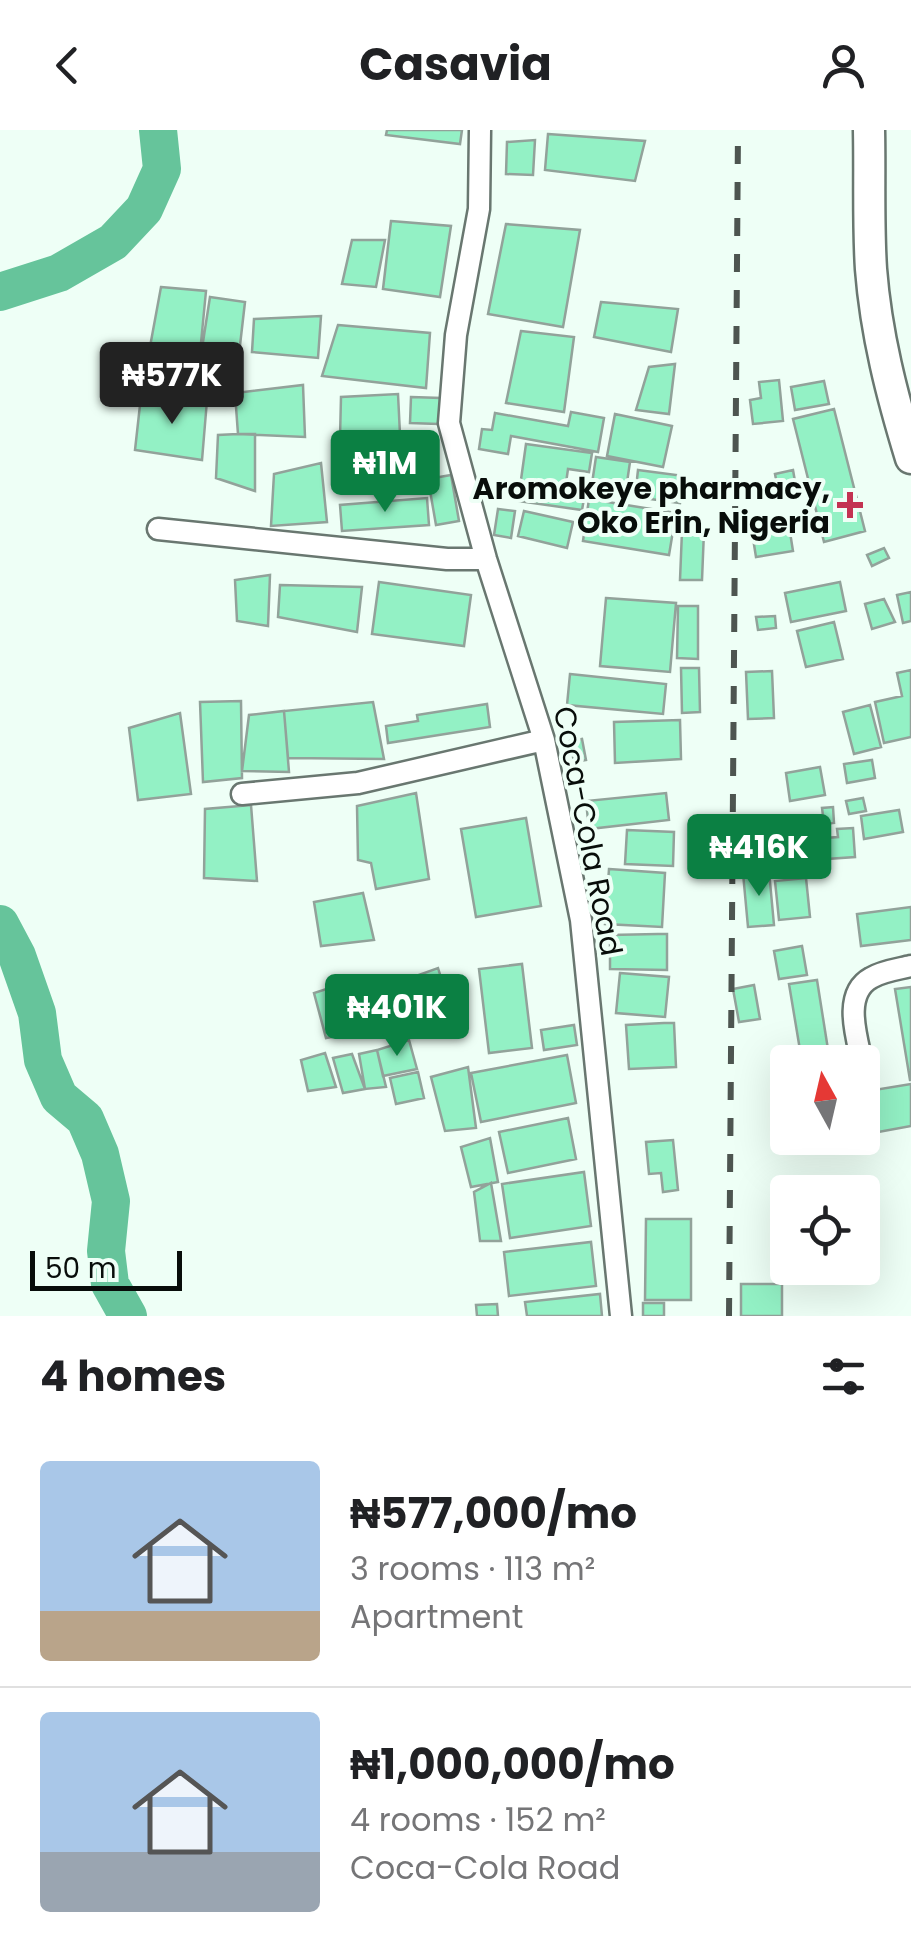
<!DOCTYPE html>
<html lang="en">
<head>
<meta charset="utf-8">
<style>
	:root { --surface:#fff; --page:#f2f2f2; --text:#202124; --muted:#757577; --line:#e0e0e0; --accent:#0b8043 }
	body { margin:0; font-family:Poppins,sans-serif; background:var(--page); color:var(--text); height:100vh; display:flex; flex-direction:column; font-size:38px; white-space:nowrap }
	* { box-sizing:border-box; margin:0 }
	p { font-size:32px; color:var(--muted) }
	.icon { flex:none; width:55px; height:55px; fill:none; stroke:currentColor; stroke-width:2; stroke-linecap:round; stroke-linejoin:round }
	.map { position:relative; height:1186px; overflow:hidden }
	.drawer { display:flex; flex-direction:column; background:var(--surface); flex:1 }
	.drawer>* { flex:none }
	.needle { width:65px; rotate:352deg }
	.fabs { position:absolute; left:770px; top:915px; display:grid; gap:20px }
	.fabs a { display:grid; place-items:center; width:110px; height:110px; border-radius:10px; background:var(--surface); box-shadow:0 10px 40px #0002; font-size:50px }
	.scale { position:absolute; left:30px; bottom:25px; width:152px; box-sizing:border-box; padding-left:10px; border:5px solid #080d0a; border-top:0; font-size:28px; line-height:35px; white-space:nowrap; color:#080d0a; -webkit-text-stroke:8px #eefff6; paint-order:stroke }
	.price { position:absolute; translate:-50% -85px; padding:0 22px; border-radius:10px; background:var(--accent); color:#fff; font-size:32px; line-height:65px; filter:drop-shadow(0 2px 5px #0008) }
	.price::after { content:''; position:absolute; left:50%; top:60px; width:30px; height:22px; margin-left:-15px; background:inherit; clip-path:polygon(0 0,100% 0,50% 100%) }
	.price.on { background:#222; color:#fff }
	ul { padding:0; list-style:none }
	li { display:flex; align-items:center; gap:30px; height:250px; padding:0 40px }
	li+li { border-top:2px solid var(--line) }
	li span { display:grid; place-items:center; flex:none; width:280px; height:200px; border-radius:10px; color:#555 }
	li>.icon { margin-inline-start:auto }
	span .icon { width:120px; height:120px; fill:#fffc; stroke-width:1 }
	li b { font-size:42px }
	h2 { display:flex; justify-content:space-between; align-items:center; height:120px; padding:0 40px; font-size:42px }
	header { display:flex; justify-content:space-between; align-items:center; height:130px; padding:0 40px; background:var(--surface); font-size:45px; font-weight:700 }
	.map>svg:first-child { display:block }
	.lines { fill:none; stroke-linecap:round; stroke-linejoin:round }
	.river { stroke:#66c49b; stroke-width:38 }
	.building { fill:#93f1c5; stroke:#92a29a; stroke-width:2.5 }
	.minor-casing { stroke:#697770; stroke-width:25 }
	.highway-casing { stroke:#697770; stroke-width:35 }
	.minor { stroke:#fff; stroke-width:20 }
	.highway { stroke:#fff; stroke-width:30 }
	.rail { stroke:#4d5550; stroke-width:6; stroke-dasharray:18 18; stroke-linecap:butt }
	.poi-dot { fill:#c33352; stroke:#eefff6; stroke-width:4 }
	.labels { text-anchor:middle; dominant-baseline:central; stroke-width:8; stroke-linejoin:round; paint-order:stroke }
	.poi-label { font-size:30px; font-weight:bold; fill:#080d0a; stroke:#eefff6; text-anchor:end }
	.street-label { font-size:30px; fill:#080d0a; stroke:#eefff6 }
</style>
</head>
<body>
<header><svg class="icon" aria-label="back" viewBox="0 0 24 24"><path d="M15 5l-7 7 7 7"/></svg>Casavia<svg class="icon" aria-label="person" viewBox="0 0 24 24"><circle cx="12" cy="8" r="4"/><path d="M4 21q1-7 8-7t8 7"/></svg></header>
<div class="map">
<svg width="911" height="1186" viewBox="0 0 911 1186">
	<rect width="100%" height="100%" fill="#eefff6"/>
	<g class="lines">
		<!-- river -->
		<path class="river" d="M0 162 59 143 113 112 144 79 162 39 158 0
			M0 794 17 826 37 883 43 930 59 967 85 989 100 1024 111 1071 106 1121 110 1154 128 1186"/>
	</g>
	<!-- building -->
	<path class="building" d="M387 0H462L460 14 386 5Z
		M548 4 645 11 635 51 545 40Z
		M535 10 533 45 506 44 507 12Z
		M391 91 451 96 440 167 383 159Z
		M506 94 580 100 563 197 488 184Z
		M352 110H385L376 157 342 154Z
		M161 157 206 161 198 244 147 233Z
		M210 167 245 172 236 250 198 244Z
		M601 172 678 179 671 222 594 207Z
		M321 186 318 228 252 222 254 189Z
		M338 195 430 203 426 258 322 246Z
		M521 201 574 207 564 282 506 273Z
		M675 234 669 284 636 280 649 237Z
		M779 250 783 291 753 294 750 270 761 268 759 252Z
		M824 251 829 274 795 280 791 257Z
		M303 255 305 307 238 304 235 263Z
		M398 264 402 345 339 348 341 267Z
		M141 266 207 270 202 330 135 320Z
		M411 267 441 268 438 294 410 293Z
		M834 279 865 401 824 412 793 289Z
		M571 282 604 288 598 322 511 306 508 324 479 319 482 299 492 300 495 283 568 296Z
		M615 284 672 296 663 337 607 326Z
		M238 304H255V361L216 348 218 305Z
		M526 314 592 323 589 342 568 339 565 360 585 363 582 380 518 371Z
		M596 327 630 332 625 366 591 360Z
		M321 333 327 392 271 396 274 344Z
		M638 340 684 346 680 373 635 367Z
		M793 340 796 357 778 360 775 344Z
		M451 345 459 391 436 395 428 349Z
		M427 368 429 395 342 401 340 375Z
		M589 369 676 383 669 425 583 411Z
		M498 379 515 381 511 408 494 405Z
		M524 381 573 392 567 418 518 406Z
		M789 396 793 421 756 427 752 402Z
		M682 401H704L702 450H680Z
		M884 418 889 428 872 436 867 425Z
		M270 445 268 496 237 491 235 450Z
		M379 452 471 465 464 516 372 504Z
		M840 452 846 481 791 492 785 463Z
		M280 455 362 457 357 502 278 487Z
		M911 462V491L903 493 897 465Z
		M606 468 676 473 670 542 600 536Z
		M884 469 895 492 872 499 865 474Z
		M678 476H698V529L677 528Z
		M775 486 776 498 758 500 756 487Z
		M834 492 843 529 806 537 797 501Z
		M681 538H699L700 582 682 583Z
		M911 540V607L884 613 875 572 902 566 897 543Z
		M772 541 774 588 748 589 746 542Z
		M570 544 666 554 663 584 567 575Z
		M241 571 242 648 203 652 200 572Z
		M373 572 384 629 288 628 284 581Z
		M487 574 490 597 388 613 386 596 418 591 417 585Z
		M870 575 881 617 854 624 843 582Z
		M284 581 289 642 242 641 249 585Z
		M180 583 191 664 138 670 129 598Z
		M680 590 681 629 615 633 614 592Z
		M582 609 586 630 574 632 570 611Z
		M872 630 875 648 847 653 844 634Z
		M820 637 825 665 790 671 786 643Z
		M416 663 429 749 376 759 371 733 358 730 357 676Z
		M666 663 669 690 589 699 586 671Z
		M863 668 866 681 849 684 846 671Z
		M251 675 257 751 204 748 205 679Z
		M833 677 834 693 824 694 822 678Z
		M899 680 903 702 864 709 861 686Z
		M526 688 541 776 476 787 461 699Z
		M853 698 855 727 769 733 768 712 838 707 837 699Z
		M627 700 674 702 673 736 625 734Z
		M609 739 665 743 662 797 605 794Z
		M769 741 774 795 748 797 743 743Z
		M806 748 810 787 779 790 775 751Z
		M363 763 374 810 321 816 314 772Z
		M911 777V810L861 816 857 784Z
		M658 804H667V840L610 839V805Z
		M802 816 807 845 779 849 774 821Z
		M522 834 532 918 489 923 479 839Z
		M438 838 452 883 423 887 413 847Z
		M620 843 669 847 665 887 616 883Z
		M366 846 372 868 405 864 413 892 326 908 314 863Z
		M817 850 830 932H802L789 854Z
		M754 855 760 889 739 892 733 859Z
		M911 857V950H910L895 859Z
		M664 893H674L676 937 629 939 626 895Z
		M574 895 577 915 544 920 541 900Z
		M409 910 417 939 383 946 377 920Z
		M377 920 386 957 365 959 359 924Z
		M325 923 336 957 308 961 301 930Z
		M352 924 365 959 343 963 333 928Z
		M567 925 576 973 481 992 471 943Z
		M468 937 476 998 445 1001 431 947Z
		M418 942 424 968 396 974 390 948Z
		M911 954V996L862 1005V962Z
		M568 988 576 1029 508 1043 499 1002Z
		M490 1008 498 1052 471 1057 461 1017Z
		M673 1010 678 1060 663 1062 661 1043 649 1044 646 1012Z
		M584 1042 591 1096 510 1108 502 1054Z
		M491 1053 501 1111H480L474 1062Z
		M646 1089H691V1170H645Z
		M591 1112 596 1156 509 1166 504 1122Z
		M741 1154H782V1186H741Z
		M600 1164 602 1186H527L525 1172Z
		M643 1173H664V1186H643Z
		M497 1174 498 1186H477L476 1175Z"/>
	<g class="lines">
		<defs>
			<path id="minor" d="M480 0 479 79 456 205 449 293 486 429 544 610 581 790 621 1186
				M158 399 447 429H486
				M242 664 358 653 544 610
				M862 932C857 908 842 864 871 848 882 841 899 839 911 836"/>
			<path id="highway" d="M869 0C870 46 868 93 871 139 876 204 892 266 911 328"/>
		</defs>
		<!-- minor casing -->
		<use href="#minor" class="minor-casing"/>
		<!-- highway casing -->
		<use href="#highway" class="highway-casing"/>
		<!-- minor -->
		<use href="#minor" class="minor"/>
		<!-- highway -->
		<use href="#highway" class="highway"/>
		<!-- rail -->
		<path class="rail" d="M729 1186 738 0"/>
	</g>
	<!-- markers -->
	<path class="poi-dot" d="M845 360h10v10h10v10h-10v10h-10v-10h-10v-10h10z"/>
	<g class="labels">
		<!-- poi labels -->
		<g class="poi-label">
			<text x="830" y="358">Aromokeye pharmacy,<tspan x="830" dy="34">Oko Erin, Nigeria</tspan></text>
		</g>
		<!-- street labels -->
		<g class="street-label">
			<text transform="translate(588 701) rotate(79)">Coca-Cola Road</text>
		</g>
	</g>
</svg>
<div class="fabs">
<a><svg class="needle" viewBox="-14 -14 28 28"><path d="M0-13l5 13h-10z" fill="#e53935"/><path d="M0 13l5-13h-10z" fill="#757577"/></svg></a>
<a><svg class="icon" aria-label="locate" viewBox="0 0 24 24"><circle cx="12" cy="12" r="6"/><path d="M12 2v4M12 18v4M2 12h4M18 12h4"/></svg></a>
</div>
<div class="scale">50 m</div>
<b class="price on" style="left:172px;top:297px">₦577K</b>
<b class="price" style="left:385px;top:385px">₦1M</b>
<b class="price" style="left:759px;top:769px">₦416K</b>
<b class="price" style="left:397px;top:929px">₦401K</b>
</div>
<section class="drawer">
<h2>4 homes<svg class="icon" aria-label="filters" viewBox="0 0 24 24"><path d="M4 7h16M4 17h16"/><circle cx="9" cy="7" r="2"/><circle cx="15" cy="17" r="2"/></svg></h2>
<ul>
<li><span style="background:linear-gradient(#a9c7e8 75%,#b9a48a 0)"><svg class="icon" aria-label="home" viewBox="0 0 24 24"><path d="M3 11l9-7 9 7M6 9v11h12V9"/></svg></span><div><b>₦577,000/mo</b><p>3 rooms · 113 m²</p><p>Apartment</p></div></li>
<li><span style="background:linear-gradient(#a9c7e8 70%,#9aa5b1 0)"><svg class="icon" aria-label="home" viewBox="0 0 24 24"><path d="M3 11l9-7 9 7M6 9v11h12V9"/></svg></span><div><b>₦1,000,000/mo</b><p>4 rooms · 152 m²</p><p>Coca-Cola Road</p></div></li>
</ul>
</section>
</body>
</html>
